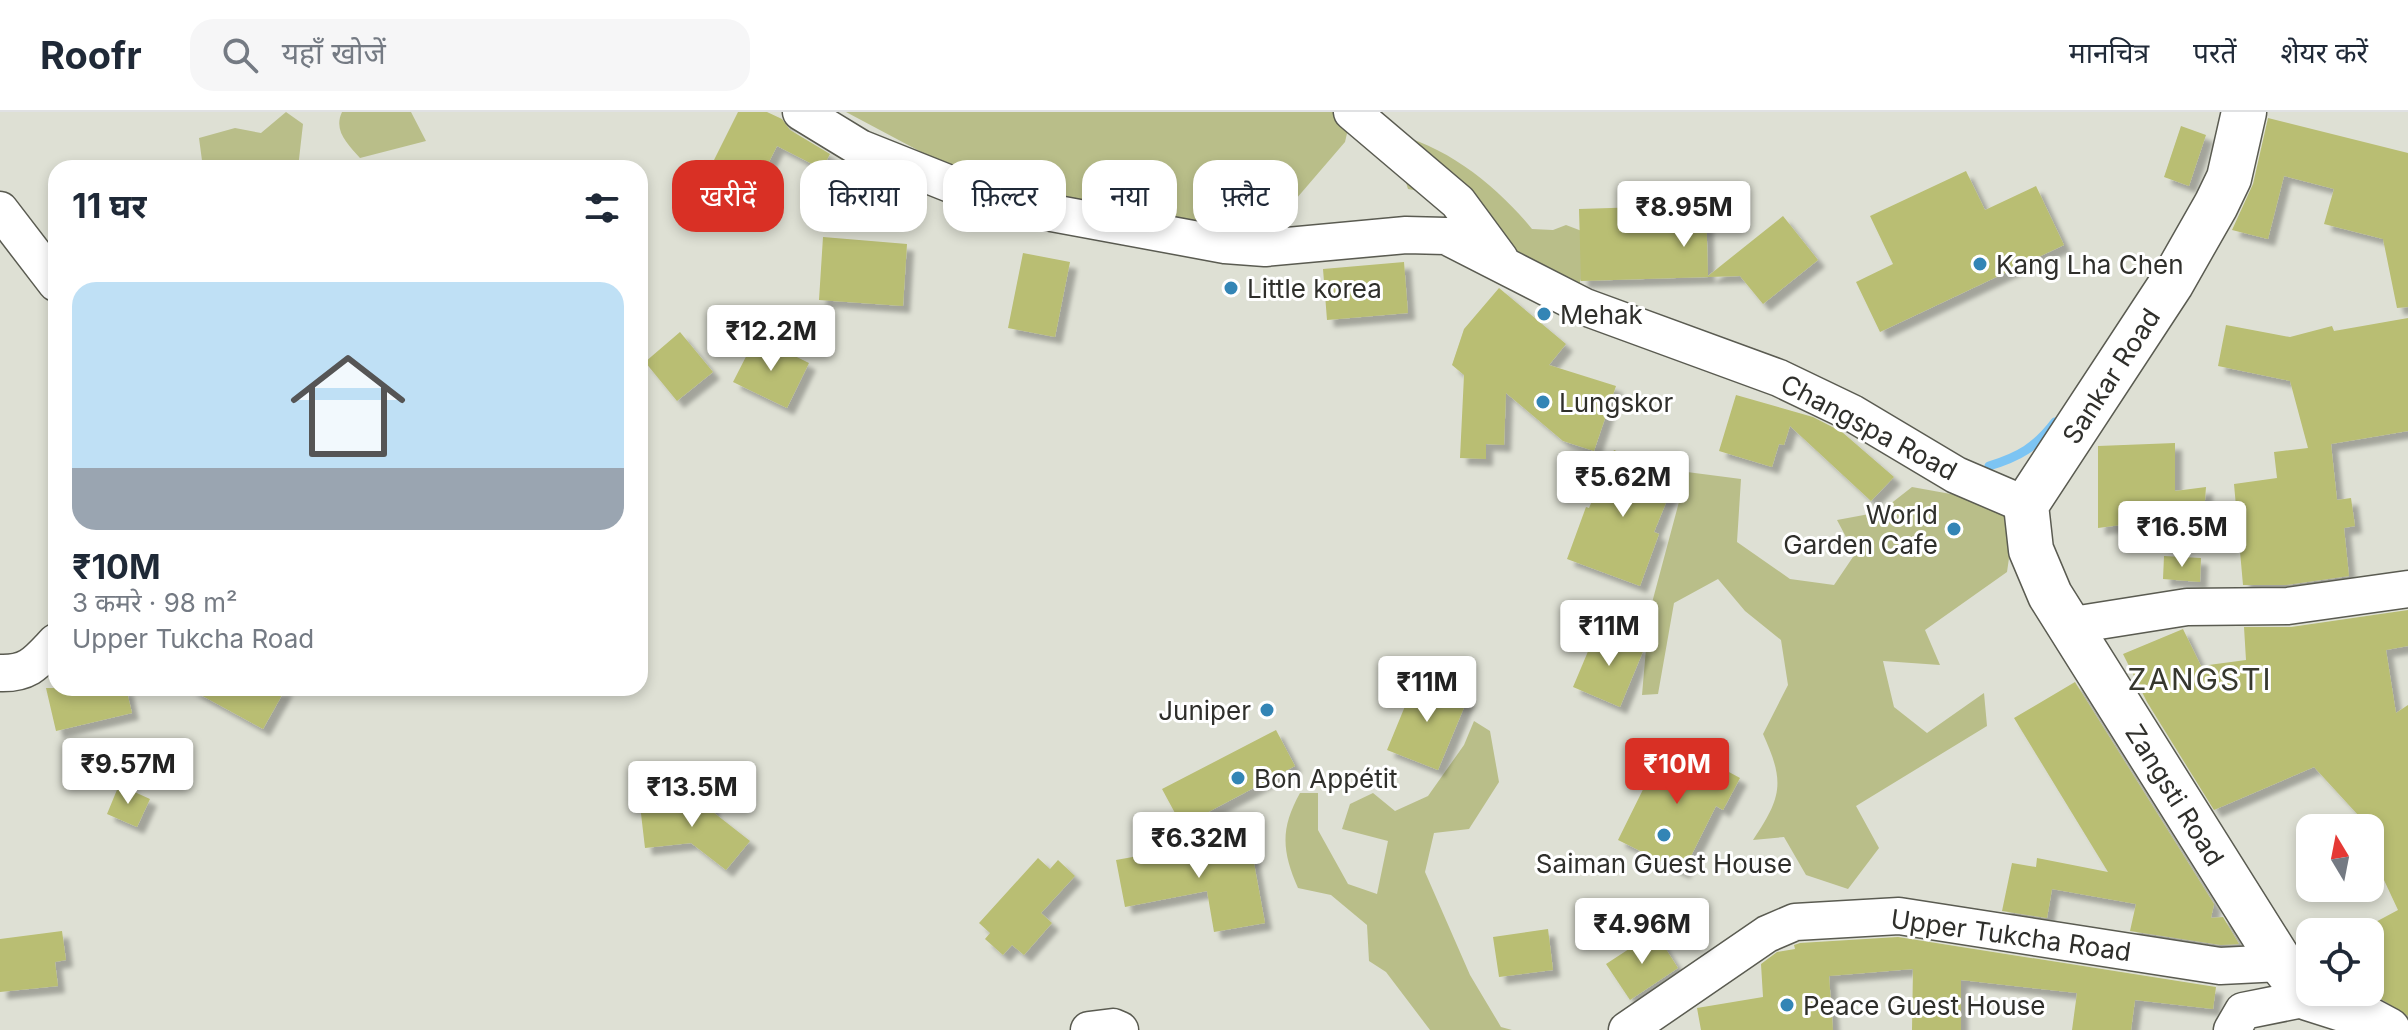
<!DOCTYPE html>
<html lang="hi">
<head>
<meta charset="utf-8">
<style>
	:root { --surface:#fff; --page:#f6f6f7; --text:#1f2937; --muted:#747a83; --line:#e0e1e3; --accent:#d93025 }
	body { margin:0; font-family:Inter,"Noto Sans Devanagari",sans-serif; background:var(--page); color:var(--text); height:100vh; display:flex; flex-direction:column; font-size:30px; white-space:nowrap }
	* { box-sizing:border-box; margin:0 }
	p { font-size:26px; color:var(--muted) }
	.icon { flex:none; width:44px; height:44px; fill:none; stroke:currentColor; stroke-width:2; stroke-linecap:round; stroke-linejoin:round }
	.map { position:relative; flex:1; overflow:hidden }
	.panel { position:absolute; left:48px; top:48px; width:600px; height:536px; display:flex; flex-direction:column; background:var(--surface); border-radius:24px; box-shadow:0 4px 12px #0003 }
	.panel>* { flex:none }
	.guide { position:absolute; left:672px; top:48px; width:760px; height:72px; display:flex; gap:16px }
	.needle { width:52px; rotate:350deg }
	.tools { position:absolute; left:2296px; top:702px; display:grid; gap:16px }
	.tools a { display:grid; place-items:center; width:88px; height:88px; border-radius:16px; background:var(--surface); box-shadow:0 4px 12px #0003; font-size:40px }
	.price { position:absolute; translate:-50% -68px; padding:0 18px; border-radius:8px; background:#fff; color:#222; font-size:26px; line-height:52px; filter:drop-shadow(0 2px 4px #0008) }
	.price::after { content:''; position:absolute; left:50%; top:48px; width:24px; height:18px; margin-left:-12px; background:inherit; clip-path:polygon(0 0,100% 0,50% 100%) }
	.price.selected { background:var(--accent); color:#fff }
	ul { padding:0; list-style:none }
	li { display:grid; align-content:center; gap:16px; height:424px; padding:0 24px }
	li+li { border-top:2px solid var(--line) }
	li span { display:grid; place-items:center; height:248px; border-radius:24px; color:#555 }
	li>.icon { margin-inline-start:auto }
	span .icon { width:144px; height:144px; fill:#fffc; stroke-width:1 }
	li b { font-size:34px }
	h2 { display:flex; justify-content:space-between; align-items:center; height:96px; padding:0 24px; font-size:34px }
	.pill { padding:0 28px; border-radius:24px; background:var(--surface); box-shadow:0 4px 12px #0003; font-size:28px; line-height:72px }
	.pill.selected { background:var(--accent); color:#fff }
	header { display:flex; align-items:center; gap:48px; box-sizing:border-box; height:112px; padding:0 40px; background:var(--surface); border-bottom:2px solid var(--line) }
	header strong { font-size:38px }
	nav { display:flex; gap:44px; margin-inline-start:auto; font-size:28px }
	.search { width:560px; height:72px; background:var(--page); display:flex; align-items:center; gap:20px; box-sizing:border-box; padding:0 28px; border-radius:24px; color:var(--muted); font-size:30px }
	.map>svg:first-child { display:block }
	.green { fill:#b9be89 }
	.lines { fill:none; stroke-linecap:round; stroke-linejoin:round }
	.stream { stroke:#7cc4f3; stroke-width:9 }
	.building { fill:#b9be73; filter:url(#shadow) }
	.street-casing { stroke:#5a5b51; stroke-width:39 }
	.secondary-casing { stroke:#5a5b51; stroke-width:47 }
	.street { stroke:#fff; stroke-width:36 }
	.secondary { stroke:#fff; stroke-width:44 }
	.poi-dot { fill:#3385b5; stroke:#fff; stroke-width:3 }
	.labels { text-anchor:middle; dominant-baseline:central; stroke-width:6; stroke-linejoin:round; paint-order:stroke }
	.poi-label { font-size:26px; fill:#2f2f2b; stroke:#fff; text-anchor:start }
	.street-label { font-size:26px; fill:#2f2f2b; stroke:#fff }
	.quarter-label { font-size:30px; letter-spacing:2px; fill:#36372e; stroke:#fff }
</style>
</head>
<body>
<header>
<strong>Roofr</strong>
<div class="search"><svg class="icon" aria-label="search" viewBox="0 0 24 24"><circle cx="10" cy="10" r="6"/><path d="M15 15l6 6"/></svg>यहाँ खोजें</div>
<nav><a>मानचित्र</a><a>परतें</a><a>शेयर करें</a></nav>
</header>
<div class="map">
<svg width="2408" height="918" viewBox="0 0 2408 918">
	<defs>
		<filter id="shadow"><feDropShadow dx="7" dy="7" stdDeviation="2" flood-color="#0004"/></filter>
	</defs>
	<rect width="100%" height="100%" fill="#dee0d4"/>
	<!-- green -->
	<path class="green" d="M286 0 303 12 298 56H203L199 26 235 16 261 21Z
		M342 0H411L426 29 360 46C348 32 333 19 342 0Z
		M846 0H1352L1345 30 1266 122 987 75Z
		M1391 22C1444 31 1498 75 1532 117L1553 118 1566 113 1587 121 1583 162 1578 175 1546 170 1425 80 1408 77Z
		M1687 360 1741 367 1737 430 1790 467 1834 473 1855 442 1837 408 1880 400 1912 375 1995 390 2014 411 2007 460 1925 518 1940 553 1883 549 1894 595 1927 621 1984 581 1987 614 1856 694 1879 736 1848 777 1806 763 1784 725 1753 728C1782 685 1785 670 1763 622L1788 573 1781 528 1745 499 1718 467 1674 491 1658 582 1642 583 1649 502Z
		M1474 609 1490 619 1499 670 1469 717 1434 721 1425 760 1470 863 1501 915 1512 918H1430L1386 860 1369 849 1367 813 1331 783 1298 776C1282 739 1280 717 1300 681H1318V718L1348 772 1377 782 1388 729 1342 717 1350 692 1373 681 1395 699 1428 684 1464 633Z"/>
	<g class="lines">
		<!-- stream -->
		<path class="stream" d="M1989 354C2019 345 2036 335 2055 310"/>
	</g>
	<!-- building -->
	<path class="building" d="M738 0H767L782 7 790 18 830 42 822 57 777 34 753 82 708 60Z
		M2268 6 2408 41V195L2397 196 2383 127 2324 112 2334 77 2284 64 2268 127 2232 118 2253 72Z
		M2181 14 2206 23 2189 74 2164 65Z
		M1966 59 1985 98 2036 74 2064 133 1880 220 1856 170 1893 152 1870 104Z
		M1706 93 1708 164 1783 104 1818 148 1763 192 1740 164 1581 169 1579 97Z
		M823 125 907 132 903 194 819 188Z
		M1023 141 1070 150 1055 225 1008 216Z
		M1404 150 1408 201 1327 208 1323 157Z
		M1499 176 1566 232 1549 253 1616 274 1594 339 1563 329 1506 281 1504 333 1486 332V347L1460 346 1464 263 1452 253 1464 217Z
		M2408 206V319L2331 332 2337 388 2351 386 2355 414 2344 416 2349 464 2286 473H2243L2234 372 2277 366 2274 340 2308 336 2290 269 2218 254 2226 213 2290 225 2332 214 2334 219Z
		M680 220 713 260 677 289 645 250Z
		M756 225 809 251 787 296 733 270Z
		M1736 283 1813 305 1842 320 1894 365 1871 389 1790 314 1784 333 1779 332 1772 355 1719 339Z
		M2175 331V379L2206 375 2204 402 2098 416V334Z
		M1614 338 1677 364 1654 420 1659 422 1640 474 1567 447 1586 395 1589 396Z
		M2164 444 2201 446 2200 470 2163 467Z
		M2408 498V534L2386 538 2396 601 2408 593V904L2370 880V813L2398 798 2370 738V716L2314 655 2214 698 2147 590 2123 542 2183 517 2201 554 2246 548 2244 515H2291Z
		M1597 518 1644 537 1620 595 1573 575Z
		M1417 565 1468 586 1438 658 1387 638Z
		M2075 570 2214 792 2211 806 2223 805 2239 832 2221 833 2130 819 2136 792 2052 777 2047 806 2002 799 2012 751 2036 755 2037 746 2108 760 2014 606Z
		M46 576H126L132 601 56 619Z
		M188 576H286L263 617Z
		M1276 618 1295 654 1182 714 1162 677Z
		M1668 627 1740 666 1723 698 1716 694 1683 760 1618 728Z
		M119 673 150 687 137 715 107 702Z
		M711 685 713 700 750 729 726 758 691 731 645 736 640 693Z
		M1249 724 1265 811 1214 820 1207 779 1125 795 1116 748Z
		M1038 746 1050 757 1058 748 1075 764 1041 801 1052 811 1024 843 1012 833 1003 843 985 827 990 821 979 811Z
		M1548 817 1553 858 1499 865 1493 825Z
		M62 819 66 848 55 850 58 874 0 880V827Z
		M1655 820 1678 856 1630 888 1606 852Z
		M1898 825 2216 875 2213 897 2135 888 2131 918H2072L2077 881 1961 868V918H1912L1913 857 1829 864 1833 918H1701L1697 896 1763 885 1761 852 1777 840 1795 837 1794 833 1800 831Z"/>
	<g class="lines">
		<defs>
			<path id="street" d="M801 0 860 36 998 91 1225 133 1265 136 1406 123 1446 124 1585 195 1779 266 1852 301 1956 363 2026 393
				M1352 0 1458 90 1500 147
				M0 98 56 171
				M2067 514 2187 495 2288 494 2408 477
				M0 561C29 562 37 550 56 530
				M1089 918 1113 915 1120 918
				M1627 918 1767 822 1795 810 1899 804 2220 854 2281 851
				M2232 918 2243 899 2308 886"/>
			<path id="secondary" d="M2244 0 2229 66 2216 93 2171 172 2026 393 2031 438 2050 483 2281 851 2308 886 2358 902 2388 918"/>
		</defs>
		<!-- street casing -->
		<use href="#street" class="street-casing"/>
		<!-- secondary casing -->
		<use href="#secondary" class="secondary-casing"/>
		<!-- street -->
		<use href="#street" class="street"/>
		<!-- secondary -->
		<use href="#secondary" class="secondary"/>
	</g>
	<!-- markers -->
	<g class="poi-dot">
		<circle cx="1980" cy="152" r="8"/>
		<circle cx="1231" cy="176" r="8"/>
		<circle cx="1544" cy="202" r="8"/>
		<circle cx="1543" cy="290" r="8"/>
		<circle cx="1954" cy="417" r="8"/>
		<circle cx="1267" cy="598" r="8"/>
		<circle cx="1238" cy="666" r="8"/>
		<circle cx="1664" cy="723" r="8"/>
		<circle cx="1787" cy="893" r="8"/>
	</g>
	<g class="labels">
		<!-- poi labels -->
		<g class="poi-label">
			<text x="1996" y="152">Kang Lha Chen</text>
			<text x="1247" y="176">Little korea</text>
			<text x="1560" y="202">Mehak</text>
			<text x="1559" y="290">Lungskor</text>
			<text x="1938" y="402" text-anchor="end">World<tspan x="1938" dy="30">Garden Cafe</tspan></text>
			<text x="1251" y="598" text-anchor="end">Juniper</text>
			<text x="1254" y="666">Bon Appétit</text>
			<text x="1664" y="751" text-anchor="middle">Saiman Guest House</text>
			<text x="1803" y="893">Peace Guest House</text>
		</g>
		<!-- street labels -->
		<g class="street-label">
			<text transform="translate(2111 264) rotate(-57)">Sankar Road</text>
			<text transform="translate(1869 315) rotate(28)">Changspa Road</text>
			<text transform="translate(2175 683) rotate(58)">Zangsti Road</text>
			<text transform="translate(2011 823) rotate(8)">Upper Tukcha Road</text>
		</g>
		<!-- quarter labels -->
		<g class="quarter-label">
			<text x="2200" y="567">ZANGSTI</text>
		</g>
	</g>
</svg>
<div class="tools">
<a><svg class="needle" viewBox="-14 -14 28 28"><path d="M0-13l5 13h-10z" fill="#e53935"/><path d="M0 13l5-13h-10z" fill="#747a83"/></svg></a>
<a><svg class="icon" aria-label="locate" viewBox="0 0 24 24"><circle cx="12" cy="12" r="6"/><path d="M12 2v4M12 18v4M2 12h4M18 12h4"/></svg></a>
</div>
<b class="price" style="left:1684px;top:137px">₹8.95M</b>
<b class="price" style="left:771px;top:261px">₹12.2M</b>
<b class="price" style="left:1623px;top:407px">₹5.62M</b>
<b class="price" style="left:2182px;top:457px">₹16.5M</b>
<b class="price" style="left:1609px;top:556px">₹11M</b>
<b class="price" style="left:1427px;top:612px">₹11M</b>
<b class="price" style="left:128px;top:694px">₹9.57M</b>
<b class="price selected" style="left:1677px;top:694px">₹10M</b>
<b class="price" style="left:692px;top:717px">₹13.5M</b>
<b class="price" style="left:1199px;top:768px">₹6.32M</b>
<b class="price" style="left:1642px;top:854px">₹4.96M</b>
<div class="guide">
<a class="pill selected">खरीदें</a>
<a class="pill">किराया</a>
<a class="pill">फ़िल्टर</a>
<a class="pill">नया</a>
<a class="pill">फ़्लैट</a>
</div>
<section class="panel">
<h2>11 घर<svg class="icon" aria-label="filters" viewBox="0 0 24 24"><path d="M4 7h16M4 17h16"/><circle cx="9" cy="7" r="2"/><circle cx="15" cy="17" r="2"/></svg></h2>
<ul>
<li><span style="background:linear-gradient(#bfe0f5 75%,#9aa5b1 0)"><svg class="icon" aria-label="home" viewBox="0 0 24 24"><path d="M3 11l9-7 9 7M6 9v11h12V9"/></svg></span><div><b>₹10M</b><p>3 कमरे · 98 m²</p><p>Upper Tukcha Road</p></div></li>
</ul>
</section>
</div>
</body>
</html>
